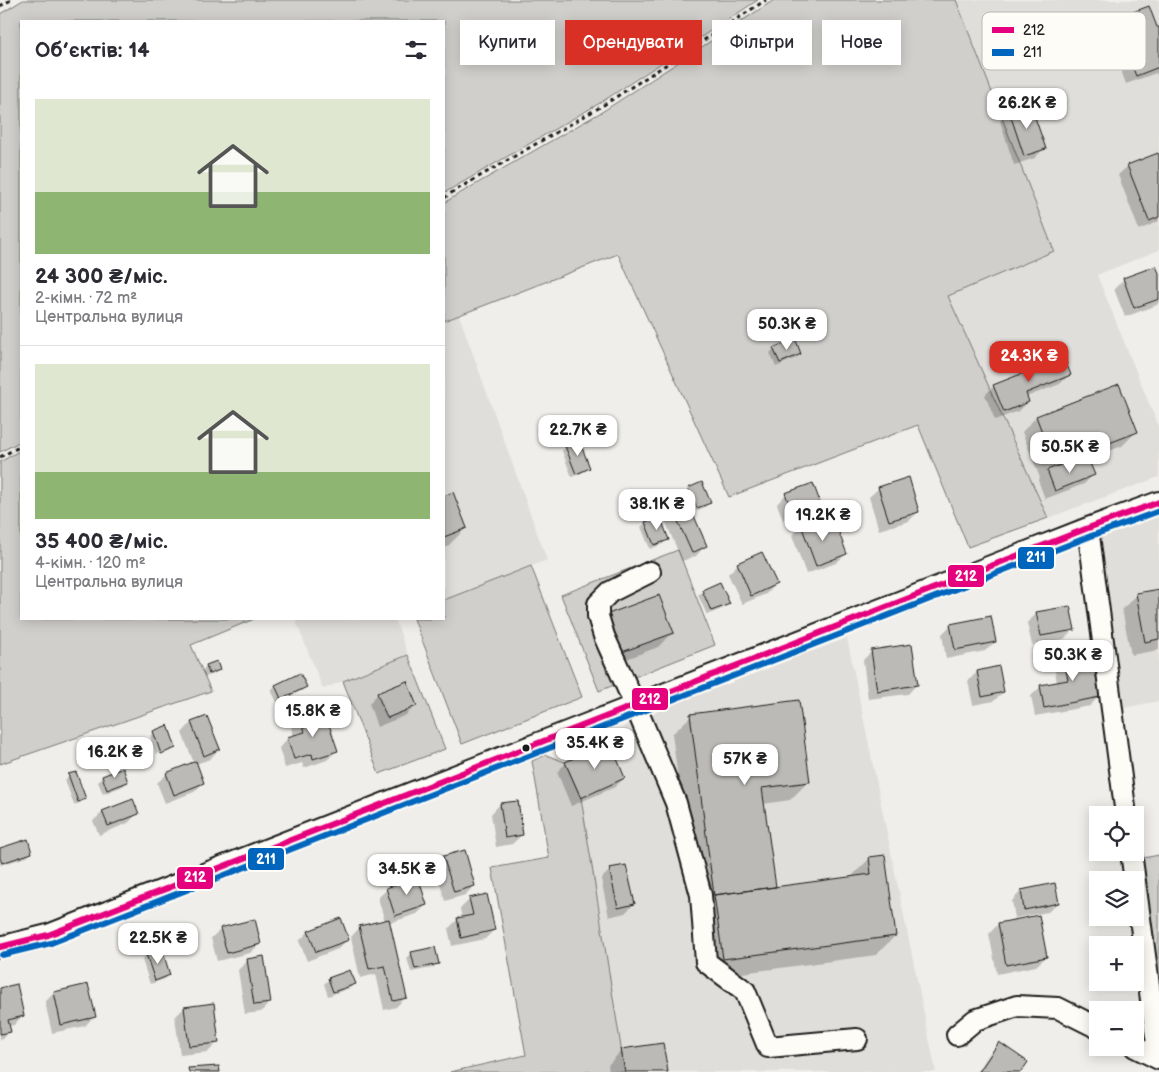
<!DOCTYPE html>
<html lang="uk">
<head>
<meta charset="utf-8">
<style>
	:root { --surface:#fff; --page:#f2f2f3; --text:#2b2b33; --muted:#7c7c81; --line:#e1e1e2; --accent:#d93025 }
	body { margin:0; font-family:"Balsamiq Sans",sans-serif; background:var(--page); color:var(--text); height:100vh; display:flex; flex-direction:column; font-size:19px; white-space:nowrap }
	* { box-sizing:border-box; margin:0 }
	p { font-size:16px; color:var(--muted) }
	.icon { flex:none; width:28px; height:28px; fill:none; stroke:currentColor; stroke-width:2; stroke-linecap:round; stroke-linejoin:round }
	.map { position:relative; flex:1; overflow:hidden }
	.details { position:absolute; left:20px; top:20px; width:425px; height:600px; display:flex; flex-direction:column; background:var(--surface); border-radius:0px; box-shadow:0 2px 12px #0003 }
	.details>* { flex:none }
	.hud { position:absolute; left:460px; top:20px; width:475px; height:45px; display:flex; gap:10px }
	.fabs { position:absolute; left:1089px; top:806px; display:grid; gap:10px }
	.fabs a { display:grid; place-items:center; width:55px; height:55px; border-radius:0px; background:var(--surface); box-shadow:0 2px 12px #0003; font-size:25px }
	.price { position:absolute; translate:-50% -42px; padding:0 11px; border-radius:10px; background:#fff; color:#222; font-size:16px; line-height:32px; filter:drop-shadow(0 1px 2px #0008) }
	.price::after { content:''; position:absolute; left:50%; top:30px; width:15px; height:11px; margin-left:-8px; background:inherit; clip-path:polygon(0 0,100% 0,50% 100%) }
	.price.selected { background:var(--accent); color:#fff }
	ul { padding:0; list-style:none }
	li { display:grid; align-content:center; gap:10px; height:265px; padding:0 15px }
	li+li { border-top:1px solid var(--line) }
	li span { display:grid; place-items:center; height:155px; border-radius:0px; color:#555 }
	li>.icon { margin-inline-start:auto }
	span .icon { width:90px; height:90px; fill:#fffc; stroke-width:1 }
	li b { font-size:21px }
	h2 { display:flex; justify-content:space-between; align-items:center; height:60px; padding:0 15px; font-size:21px }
	.pill { padding:0 18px; border-radius:0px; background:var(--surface); box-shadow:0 2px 12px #0003; font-size:18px; line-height:45px }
	.pill.selected { background:var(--accent); color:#fff }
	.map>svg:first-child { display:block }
	.built { fill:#e0deda }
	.green { fill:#d0cfcc; stroke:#767674 }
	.shadow { fill:#0003 }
	.building { fill:#bbbab6; stroke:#1c1c1c }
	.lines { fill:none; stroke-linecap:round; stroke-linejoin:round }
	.minor-casing { stroke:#1c1c1c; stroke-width:24 }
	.path { stroke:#1c1c1c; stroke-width:3; stroke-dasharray:4 4; stroke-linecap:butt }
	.minor { stroke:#fdfcf7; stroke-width:20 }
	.bus-1-casing { stroke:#fdfcf7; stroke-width:10 }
	.bus-2-casing { stroke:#fdfcf7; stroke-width:10 }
	.bus-1 { stroke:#e5007d; stroke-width:6 }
	.bus-2 { stroke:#0065bd; stroke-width:6 }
	.bus-dot { fill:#1c1c1c; stroke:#fdfcf7; stroke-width:2 }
	.key { fill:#fdfcf7; stroke:#bab9b5; stroke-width:1 }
	.key-label { font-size:14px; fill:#1c1c1c }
	.line-badge { stroke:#fdfcf7; stroke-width:2 }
	.badge-label { font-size:14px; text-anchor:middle; font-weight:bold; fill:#fff }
</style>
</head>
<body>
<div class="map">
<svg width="1159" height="1072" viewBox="0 0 1159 1072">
	<rect width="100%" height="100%" fill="#f0eeea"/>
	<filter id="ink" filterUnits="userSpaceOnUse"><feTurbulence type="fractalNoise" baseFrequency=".02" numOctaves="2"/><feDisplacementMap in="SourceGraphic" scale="10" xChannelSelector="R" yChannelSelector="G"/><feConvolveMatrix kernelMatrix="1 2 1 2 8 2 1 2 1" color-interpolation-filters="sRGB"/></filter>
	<g filter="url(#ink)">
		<!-- built -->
		<path class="built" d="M956 0H1159V250L1097 275 1159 428V477L1048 518 948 296 1054 251Z
			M459 315 547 560 444 600V321Z
			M1159 516V701L1123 708 1101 538Z
			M295 619H395L408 655 323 689Z
			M847 638 936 1072H625L581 798 565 762 610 742 630 721Z"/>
		<!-- green -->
		<path class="green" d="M23 0H758L600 103 444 193V21H21V441L0 452V14Z
			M774 0H956L1054 251 948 296 1048 518 968 547 918 425 729 497 618 254 444 321V203L457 195 605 110Z
			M21 450V619H254L191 645 211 691 0 764V462Z
			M678 550 715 645 599 691 561 595Z
			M531 566 582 697 462 744 414 619H444V600Z
			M408 655 445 749 379 774 343 681Z
			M546 755 565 762 581 798 625 1072H450L526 1055 492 868 549 858 532 761Z
			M1159 855V978L1143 858Z"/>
		<!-- shadow -->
		<path class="shadow" d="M1115 21 1156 29 1159 28V79L1156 73 1126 84 1106 30Z
			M1009 112 1044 148 1035 158 1014 165 1000 121Z
			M1159 158V221L1139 230 1118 175 1128 166Z
			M1159 277V302L1157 305 1125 317 1114 289 1124 279Z
			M774 349 800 354 796 358 776 367 770 353Z
			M1069 375 1060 384 1026 397 1028 402 1019 411 995 420 985 395 994 386Z
			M1119 386 1136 432 1122 446 1080 462 1093 475 1084 484 1045 499 1038 480 1040 478 1022 432 1036 417Z
			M566 447 589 468 584 472 572 477 562 451Z
			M879 488 918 512 909 521 879 530 869 497Z
			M689 489 709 502 705 507 691 513 705 546 696 556 682 561 664 518 673 509 689 503 685 494Z
			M453 494 466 528 447 547 444 548V497Z
			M786 494 819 502 809 511 783 520 777 504Z
			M646 523 667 539 663 544 650 549 641 527Z
			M802 526 818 527 834 533 846 554 836 563 806 574 792 535Z
			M738 564 775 584 766 594 742 604 728 574Z
			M1159 590V650L1131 655 1122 609 1137 595Z
			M703 591 728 603 724 608 707 615 698 595Z
			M1037 613 1074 629 1064 639 1032 645 1027 623Z
			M609 615 672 633 658 647 608 666 595 630Z
			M951 625 995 642 985 651 946 659 942 634Z
			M872 651 917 684 908 694 868 699 863 660Z
			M1063 656 1099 696 1090 706 1035 716 1031 696 1040 687 1057 683 1054 665Z
			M216 663 219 669 214 674 205 677 202 671 206 666Z
			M977 672 1003 692 994 701 973 705 968 681Z
			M299 675 305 687 301 691 277 702 271 690 275 686Z
			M378 694 415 706 406 715 377 727 369 703Z
			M691 716 809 781 790 800 763 804 774 888 851 877 870 858 895 936 876 955 705 978 672 734Z
			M207 717 219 749 210 759 196 764 203 783 194 792 165 803 157 783 167 774 194 763 182 733 191 723Z
			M301 719 336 751 327 760 304 768 302 763 285 768 279 748 288 738 294 736 291 728Z
			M154 732 175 748 171 751V749L156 754 150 736Z
			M566 763 624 778 615 787 571 806 557 772Z
			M122 770 127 782 123 786 103 794 98 782 102 777Z
			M69 776 84 799 80 803 74 805 65 780Z
			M500 804 522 835 512 844 496 847 491 814Z
			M103 812 137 814 128 823 99 835 93 821Z
			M0 849 31 853 27 857 0 865Z
			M444 857 474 886 465 895 445 901 435 866Z
			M610 870 634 904 625 913 609 917 601 879Z
			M387 889 426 905 417 914 389 923 405 998 396 1007 384 1010 376 974 360 978 351 937 360 927 385 922 378 898Z
			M1021 891 1058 903 1048 912 1015 918 1012 901Z
			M470 899 494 930 485 939 452 946 448 929 458 919 462 918 460 909Z
			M340 920 348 939 338 949 307 961 299 941 308 932Z
			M998 924 1046 957 1036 966 997 974 989 934Z
			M221 929 260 944 250 953 217 961 211 938Z
			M412 953 437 963 433 968 411 972 407 958Z
			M146 955 169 975 165 979 150 984 142 960Z
			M248 960 270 1002 261 1012 245 1014 238 970Z
			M350 972 354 984 350 988 328 996 324 984 328 980Z
			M0 989 23 1015 14 1025 8 1026 9 1031 0 1041Z
			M54 993 94 1016 85 1026 52 1033 45 1002Z
			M184 1008 218 1042 208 1052 180 1055 175 1017Z
			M1000 1043 1020 1072H977L990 1053Z
			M622 1050 667 1072H609L608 1065Z"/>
		<!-- building -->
		<path class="building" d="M1149 6 1157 27H1159V67L1136 76 1114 19Z
			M1030 103 1046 149 1024 156 1009 111Z
			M1158 153 1159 156V217L1149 221 1127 165Z
			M1156 266 1159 273V299L1134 308 1123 278Z
			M795 338 801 354 780 363 773 348Z
			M1064 357 1071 375 1026 393 1029 402 1004 412 993 385Z
			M1119 384 1138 432 1054 464 1036 416Z
			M579 440 590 468 576 474 565 446Z
			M1079 458 1081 463 1089 461 1095 475 1055 491 1047 470Z
			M909 477 919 512 889 521 878 487Z
			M702 482 711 503 697 508 688 488Z
			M813 483 820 502 792 512 785 493Z
			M453 492 467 528 444 537V496Z
			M688 502 707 546 692 553 672 508Z
			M660 516 669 540 654 545 645 522Z
			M816 519 819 525 831 521 834 531 838 530 847 554 816 566 801 525Z
			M762 552 777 584 751 596 737 563Z
			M720 582 730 604 711 611 702 590Z
			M1159 589V639L1145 642 1136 593Z
			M659 595 674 633 622 652 608 614Z
			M1070 606 1075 630 1041 636 1036 612Z
			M991 616 996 642 955 650 950 624Z
			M912 644 918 685 877 691 871 650Z
			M1091 649 1100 697 1044 708 1040 685 1068 680 1063 655Z
			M217 661 220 670 209 674 206 665Z
			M999 666 1004 692 982 697 977 671Z
			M300 673 307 687 281 699 275 685Z
			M407 681 417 706 387 718 377 693Z
			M799 700 810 782 762 788 776 887 714 895 690 714Z
			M324 710 338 751 313 759 312 754 294 759 287 737 305 732 300 718Z
			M207 716 220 749 204 756 191 722Z
			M168 725 176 748 161 754 153 731Z
			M610 742 625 778 581 798 565 762Z
			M196 761 204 783 174 795 166 773Z
			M123 768 128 782 107 790 102 776Z
			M76 772 86 799 78 802 68 774Z
			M133 799 139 814 108 826 102 811Z
			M518 801 523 835 505 838 500 803Z
			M28 839 32 853 2 863 0 858V848Z
			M465 850 475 886 454 892 443 856Z
			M885 855 896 936 723 959 714 895 871 874 869 857Z
			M626 865 635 904 618 908 609 868Z
			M418 877 427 905 395 916 386 888Z
			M1055 883 1059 903 1024 910 1021 890Z
			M487 894 495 930 461 938 457 918 473 915 469 898Z
			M1039 915 1047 957 1006 965 998 923Z
			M341 918 349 940 316 952 308 931Z
			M255 919 261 944 227 953 220 928Z
			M389 919 407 998 393 1001 385 966 369 969 359 926Z
			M435 947 439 964 415 969 411 952Z
			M162 949 170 975 155 981 146 954Z
			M264 956 271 1003 254 1005 247 959Z
			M350 970 356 984 333 992 328 978Z
			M17 984 24 1016 8 1020 11 1032 0 1034V988Z
			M88 984 96 1017 61 1025 54 992Z
			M214 1003 219 1043 189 1046 184 1007Z
			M999 1042 1028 1062 1021 1072H979Z
			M663 1043 668 1072H625L621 1049Z
			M219 1066 220 1072H189L188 1068Z"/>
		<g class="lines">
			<defs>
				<path id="minor" d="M1088 528 1126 815
					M650 572 610 592 598 604V616L604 636 635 705 676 803 701 895 706 962 745 991 768 1047 857 1039
					M1131 852 1159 1059
					M0 947 48 935 1088 528 1159 502
					M957 1035 975 1020 1017 1006 1058 1008 1098 1028
					M1135 1047 1159 1059"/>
			</defs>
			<!-- minor casing -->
			<use href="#minor" class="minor-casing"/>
			<!-- path -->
			<path class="path" d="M0 6 11 0
				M444 198 454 191 602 106 766 0
				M0 457 21 446"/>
			<!-- minor -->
			<use href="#minor" class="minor"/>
			<defs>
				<path id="bus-1" d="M0 947 48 935 1088 528 1159 502"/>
				<path id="bus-2" d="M2 955 51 943 1091 536 1159 511"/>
			</defs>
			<!-- bus-1 casing -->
			<use href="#bus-1" class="bus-1-casing"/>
			<!-- bus-2 casing -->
			<use href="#bus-2" class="bus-2-casing"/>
			<!-- bus-1 -->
			<use href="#bus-1" class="bus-1"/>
			<!-- bus-2 -->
			<use href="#bus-2" class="bus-2"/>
		</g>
	</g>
	<!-- markers -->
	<circle class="bus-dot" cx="526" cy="748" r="4.5"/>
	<!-- legend -->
	<rect x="982" y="12" width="164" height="58" rx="8" class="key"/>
	<rect x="992" y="27" width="22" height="6" fill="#e5007d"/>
	<rect x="992" y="49" width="22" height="7" fill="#0065bd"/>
	<g class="key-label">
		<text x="1023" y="35">212</text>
		<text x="1023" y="57">211</text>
	</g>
	<g class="line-badge">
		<rect x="1017" y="546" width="38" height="24" rx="5" fill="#0065bd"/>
		<rect x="947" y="564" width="38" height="24" rx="5" fill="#e5007d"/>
		<rect x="631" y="687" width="38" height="24" rx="5" fill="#e5007d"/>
		<rect x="247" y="847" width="38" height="24" rx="5" fill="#0065bd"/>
		<rect x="176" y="866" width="38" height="24" rx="5" fill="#e5007d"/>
	</g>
	<g class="badge-label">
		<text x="1036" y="562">211</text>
		<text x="966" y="581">212</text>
		<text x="650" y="704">212</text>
		<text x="266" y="864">211</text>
		<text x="195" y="882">212</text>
	</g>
</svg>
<div class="fabs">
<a><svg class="icon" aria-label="locate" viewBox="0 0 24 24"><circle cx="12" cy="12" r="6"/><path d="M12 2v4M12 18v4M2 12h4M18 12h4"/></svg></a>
<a><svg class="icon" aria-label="layers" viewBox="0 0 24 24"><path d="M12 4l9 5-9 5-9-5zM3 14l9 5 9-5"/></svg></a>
<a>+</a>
<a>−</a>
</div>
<b class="price" style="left:1027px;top:130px">26.2K ₴</b>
<b class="price" style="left:787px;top:351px">50.3K ₴</b>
<b class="price selected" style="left:1029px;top:383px">24.3K ₴</b>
<b class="price" style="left:578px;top:457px">22.7K ₴</b>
<b class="price" style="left:1070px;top:474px">50.5K ₴</b>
<b class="price" style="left:657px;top:531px">38.1K ₴</b>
<b class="price" style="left:823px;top:542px">19.2K ₴</b>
<b class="price" style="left:1073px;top:682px">50.3K ₴</b>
<b class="price" style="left:313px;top:738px">15.8K ₴</b>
<b class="price" style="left:595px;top:770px">35.4K ₴</b>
<b class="price" style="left:115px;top:779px">16.2K ₴</b>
<b class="price" style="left:745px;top:786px">57K ₴</b>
<b class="price" style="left:407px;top:896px">34.5K ₴</b>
<b class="price" style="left:158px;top:965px">22.5K ₴</b>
<div class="hud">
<a class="pill">Купити</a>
<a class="pill selected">Орендувати</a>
<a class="pill">Фільтри</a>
<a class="pill">Нове</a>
</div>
<section class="details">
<h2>Об’єктів: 14<svg class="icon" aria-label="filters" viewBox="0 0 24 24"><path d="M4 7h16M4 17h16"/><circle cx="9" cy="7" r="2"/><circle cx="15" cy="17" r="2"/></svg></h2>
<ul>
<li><span style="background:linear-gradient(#dfe7d0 60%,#8fb573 0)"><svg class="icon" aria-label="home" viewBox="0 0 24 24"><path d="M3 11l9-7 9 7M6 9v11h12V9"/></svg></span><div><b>24 300 ₴/міс.</b><p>2-кімн. · 72 m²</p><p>Центральна вулиця</p></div></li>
<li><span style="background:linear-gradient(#dfe7d0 70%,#8fb573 0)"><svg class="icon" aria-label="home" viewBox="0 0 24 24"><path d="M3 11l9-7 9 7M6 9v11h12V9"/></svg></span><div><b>35 400 ₴/міс.</b><p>4-кімн. · 120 m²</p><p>Центральна вулиця</p></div></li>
</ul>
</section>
</div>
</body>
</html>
